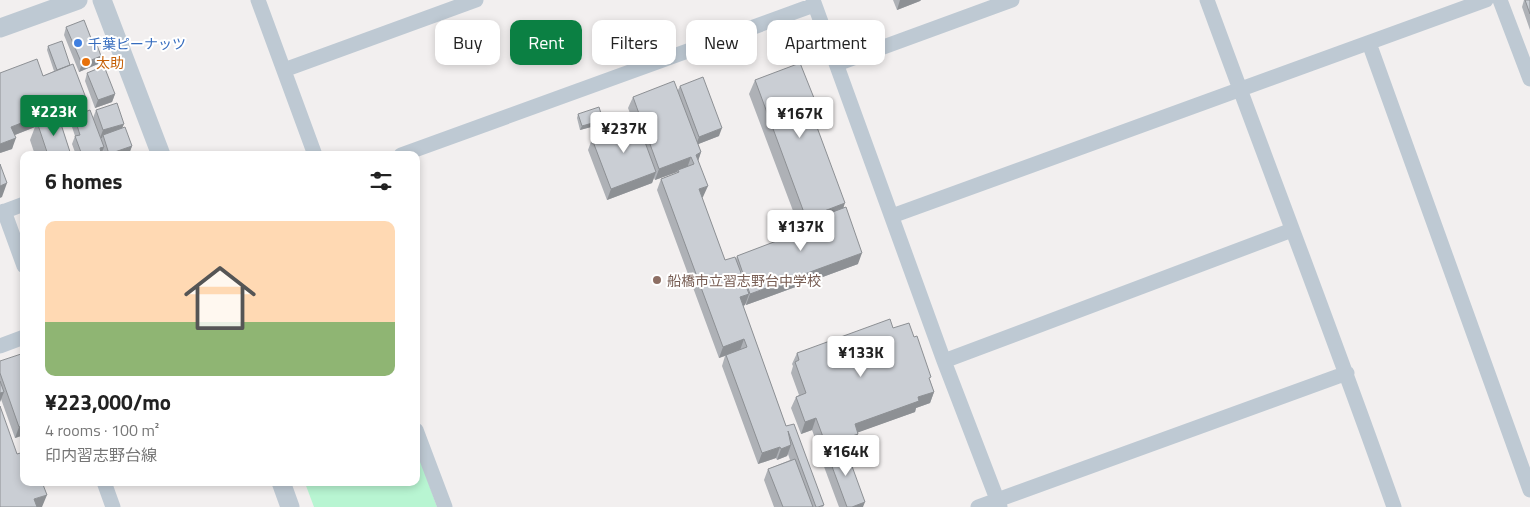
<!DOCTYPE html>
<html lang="en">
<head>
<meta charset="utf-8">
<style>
	:root { --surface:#fff; --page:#f2f2f2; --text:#222; --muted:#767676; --accent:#0b8043 }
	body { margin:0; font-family:"Titillium Web","Noto Sans JP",sans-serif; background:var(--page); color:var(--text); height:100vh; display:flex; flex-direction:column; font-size:19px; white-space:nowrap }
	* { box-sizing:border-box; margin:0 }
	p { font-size:16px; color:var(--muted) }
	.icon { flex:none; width:28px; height:28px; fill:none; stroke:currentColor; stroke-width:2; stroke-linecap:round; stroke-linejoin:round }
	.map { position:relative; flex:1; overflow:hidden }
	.sheet { position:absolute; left:20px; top:151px; width:400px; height:335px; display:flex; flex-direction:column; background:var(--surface); border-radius:10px; box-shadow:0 2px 8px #0003 }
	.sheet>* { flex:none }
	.top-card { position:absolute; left:435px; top:20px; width:475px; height:45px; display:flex; gap:10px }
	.price { position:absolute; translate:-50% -42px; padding:0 11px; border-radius:5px; background:#fff; color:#222; font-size:16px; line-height:32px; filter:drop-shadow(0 1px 2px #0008) }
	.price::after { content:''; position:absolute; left:50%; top:30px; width:15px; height:11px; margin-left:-8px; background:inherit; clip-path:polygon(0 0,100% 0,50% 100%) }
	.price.selected { background:var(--accent); color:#fff }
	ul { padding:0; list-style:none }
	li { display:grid; align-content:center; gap:10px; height:265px; padding:0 25px }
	li span { display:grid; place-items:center; height:155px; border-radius:10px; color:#555 }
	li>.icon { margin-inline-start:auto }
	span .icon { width:90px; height:90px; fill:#fffc; stroke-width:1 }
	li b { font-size:21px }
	h2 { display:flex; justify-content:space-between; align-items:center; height:60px; padding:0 25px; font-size:21px }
	.tag { padding:0 18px; border-radius:10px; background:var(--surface); box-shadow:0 2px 8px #0003; font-size:18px; line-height:45px }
	.tag.selected { background:var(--accent); color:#fff }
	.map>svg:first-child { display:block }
	.green { fill:#b8f5d2 }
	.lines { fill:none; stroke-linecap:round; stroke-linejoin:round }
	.minor { stroke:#bec9d3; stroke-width:15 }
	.tertiary { stroke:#bec9d3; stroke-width:19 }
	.wall { fill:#aeb1b6 }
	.shaded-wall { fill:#8d9094 }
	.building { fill:#caced4; stroke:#8d9094 }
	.shop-dot { fill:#3f7fe0; stroke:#fff; stroke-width:2 }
	.food-dot { fill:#e8710a; stroke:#fff; stroke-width:2 }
	.education-dot { fill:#8d6e63; stroke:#fff; stroke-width:2 }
	.labels { text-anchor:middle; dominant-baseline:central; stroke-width:4; stroke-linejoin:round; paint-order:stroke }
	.shop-label { font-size:14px; fill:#366cbe; stroke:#fff; text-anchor:start }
	.food-label { font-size:14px; fill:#c56008; stroke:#fff; text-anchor:start }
	.education-label { font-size:14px; fill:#785e54; stroke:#fff; text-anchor:start }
</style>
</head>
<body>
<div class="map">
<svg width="1530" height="507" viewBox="0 0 1530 507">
	<rect width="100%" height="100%" fill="#f2efef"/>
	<!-- green -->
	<path class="green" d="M416 448 437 507H314L305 483 416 482Z"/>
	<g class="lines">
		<!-- minor -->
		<path class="minor" d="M258 0 315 155
			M813 0 944 361 1000 507
			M1207 0C1269 169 1334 337 1394 507
			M1500 0 1530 79
			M1369 43 1530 490
			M837 64 1012 0
			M284 70 476 0
			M401 155 814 5
			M4 211 24 266
			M0 213 24 204
			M892 216 1486 0
			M0 346 24 337
			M944 361 1292 230
			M416 430 445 507
			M104 482 113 507
			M978 507 1347 373"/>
		<!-- tertiary -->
		<path class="tertiary" d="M102 0 161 155
			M0 28 78 0
			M281 482 290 507"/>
	</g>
	<!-- wall -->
	<path class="wall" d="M893 0H921L920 1 897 10Z
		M1524 0H1530V30L1522 7Z
		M66 27 98 64 79 72 64 35Z
		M48 46 70 65 86 98 82 109 59 118 71 155H35L30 140 35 127 15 135 12 149 0 153 43 76 54 71 47 50Z
		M87 73 115 94 112 102 95 108 85 81Z
		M755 80 814 119 844 208 858 264 746 305 745 303V305L743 306 786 426 824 505 823 507H774L764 480 768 469 790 460 788 454 787 456 777 460 776 458 758 464 722 366 725 356 719 358 657 190 661 179 677 173V172L655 180 654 178 652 183 607 200 588 150 592 139 617 130 621 120 631 116 628 108 633 97 678 90 680 86 719 136 698 144 701 152 698 161 703 197 702 198 725 260 736 259 737 256 801 232 749 94Z
		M96 110 122 128 132 146 129 154 127 155H104L103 150 101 155H76L72 144 75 136 71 124 74 116 93 118Z
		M578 114 602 124 580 130 577 118Z
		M893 328 930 380 934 392 930 403 916 408 915 412 858 432 854 445 845 448 863 507H839L823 464 826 455 822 457 812 430 801 434 791 408 796 397 799 395 791 373 793 366 792 364 797 353Z
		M0 361 24 435 15 438 1 399 0 402Z"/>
	<!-- shaded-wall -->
	<path class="shaded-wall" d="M900 0H921L920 1 897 10Z
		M101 56 98 64 79 72 82 64Z
		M115 94 112 102 95 108 98 100Z
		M86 98 82 109 38 126 37 122 35 127 7 138 11 127Z
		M818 108 812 122 811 111Z
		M603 120 602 124 580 130 582 126Z
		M124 124 121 131 103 135 102 138H100L103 130Z
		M722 128 719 136 696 145 699 137Z
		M16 138 12 149 0 153V144Z
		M132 146 129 154 127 155H109V154Z
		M104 147 101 155H96L100 148Z
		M701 152 697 164 696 155Z
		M691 157 687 168 678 170 677 172 655 180 659 169Z
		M656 172 652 183 607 200 611 189Z
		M7 183 2 197 0 198V186Z
		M708 186 703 197 695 200 699 189Z
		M845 203 840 217 806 222 802 231 801 232 806 218Z
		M862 253 858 264 746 305 750 294Z
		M749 294 745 305 735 309 740 297Z
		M744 339 740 350 719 358 723 347Z
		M4 392 0 402V393Z
		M934 392 930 403 916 408 915 412 851 435 855 424 918 397Z
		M816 418 812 430 801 434 805 422Z
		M24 425V435L15 438 19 427Z
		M858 434 854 445 828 454 827 453 826 455 822 457 826 445Z
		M791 445 787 456 777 460 781 449Z
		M780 447 776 458 758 464 762 453Z
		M47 495 42 507H31L34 499Z
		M865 502 863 507H852Z"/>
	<!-- building -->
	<path class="building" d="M1525 0H1530V14Z
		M84 20 94 46 97 45 101 56 82 64 66 27Z
		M62 41 70 65 57 70 48 46Z
		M37 59 43 76 73 64 86 98 11 127 16 138 0 144V73Z
		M800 63 818 108 811 111 845 203 806 218 755 80Z
		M104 66 115 94 98 100 87 73Z
		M703 77 722 128 699 137 680 86Z
		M674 81 701 152 696 155 708 186 699 189 725 260 735 257 749 294 740 297 786 426 794 424 824 505 818 507H816L788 431 791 445 781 449 780 447 762 453 726 355 747 347 744 339 723 347 661 179 679 172 678 170 694 164 691 157 659 169 633 97Z
		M117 103 124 124 103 130 96 110Z
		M599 107 603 120 582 126 578 114Z
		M90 110 104 147 100 148 101 153 96 155H82L75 136 80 135 74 116Z
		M58 115 71 155H48L37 122Z
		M635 115 656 172 611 189 592 139 623 127 621 120Z
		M125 127 132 146 109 154 103 135Z
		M0 164 7 183 0 186Z
		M846 207 862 253 750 294 737 256 808 229 806 222Z
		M890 319 893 328 909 323 914 337 917 336 931 377 929 378 934 392 918 397 919 401 855 424 858 434 826 445 816 418 805 422 796 397 806 393 795 362 799 360 797 353Z
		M24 353V425L19 427 0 373V361Z
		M0 381 4 392 0 393Z
		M0 406 17 454 24 452V482H42L47 495 34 499 37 507H0Z
		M845 447 865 502 852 507H847L827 453Z
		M795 459 813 507H783L768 469Z"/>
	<!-- markers -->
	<circle class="shop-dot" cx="78" cy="43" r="5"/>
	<circle class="food-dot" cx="86" cy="62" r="5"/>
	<circle class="education-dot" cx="657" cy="280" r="5"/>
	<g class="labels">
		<!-- shop labels -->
		<g class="shop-label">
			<text x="88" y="43">千葉ピーナッツ</text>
		</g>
		<!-- food labels -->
		<g class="food-label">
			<text x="96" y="62">太助</text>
		</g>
		<!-- education labels -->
		<g class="education-label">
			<text x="667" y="280">船橋市立習志野台中学校</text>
		</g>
	</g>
</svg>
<b class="price selected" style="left:54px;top:137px">¥223K</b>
<b class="price" style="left:800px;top:139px">¥167K</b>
<b class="price" style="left:624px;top:154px">¥237K</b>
<b class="price" style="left:801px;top:252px">¥137K</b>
<b class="price" style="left:861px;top:378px">¥133K</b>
<b class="price" style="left:846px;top:477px">¥164K</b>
<div class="top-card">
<a class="tag">Buy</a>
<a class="tag selected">Rent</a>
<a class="tag">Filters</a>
<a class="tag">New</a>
<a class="tag">Apartment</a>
</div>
<section class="sheet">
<h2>6 homes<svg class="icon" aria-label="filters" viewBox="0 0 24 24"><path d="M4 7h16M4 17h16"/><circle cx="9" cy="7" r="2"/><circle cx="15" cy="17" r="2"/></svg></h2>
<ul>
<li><span style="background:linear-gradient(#ffd9b3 65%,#8fb573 0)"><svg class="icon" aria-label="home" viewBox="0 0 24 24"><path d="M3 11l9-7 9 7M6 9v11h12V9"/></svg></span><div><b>¥223,000/mo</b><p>4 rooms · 100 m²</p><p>印内習志野台線</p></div></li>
</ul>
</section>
</div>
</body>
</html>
